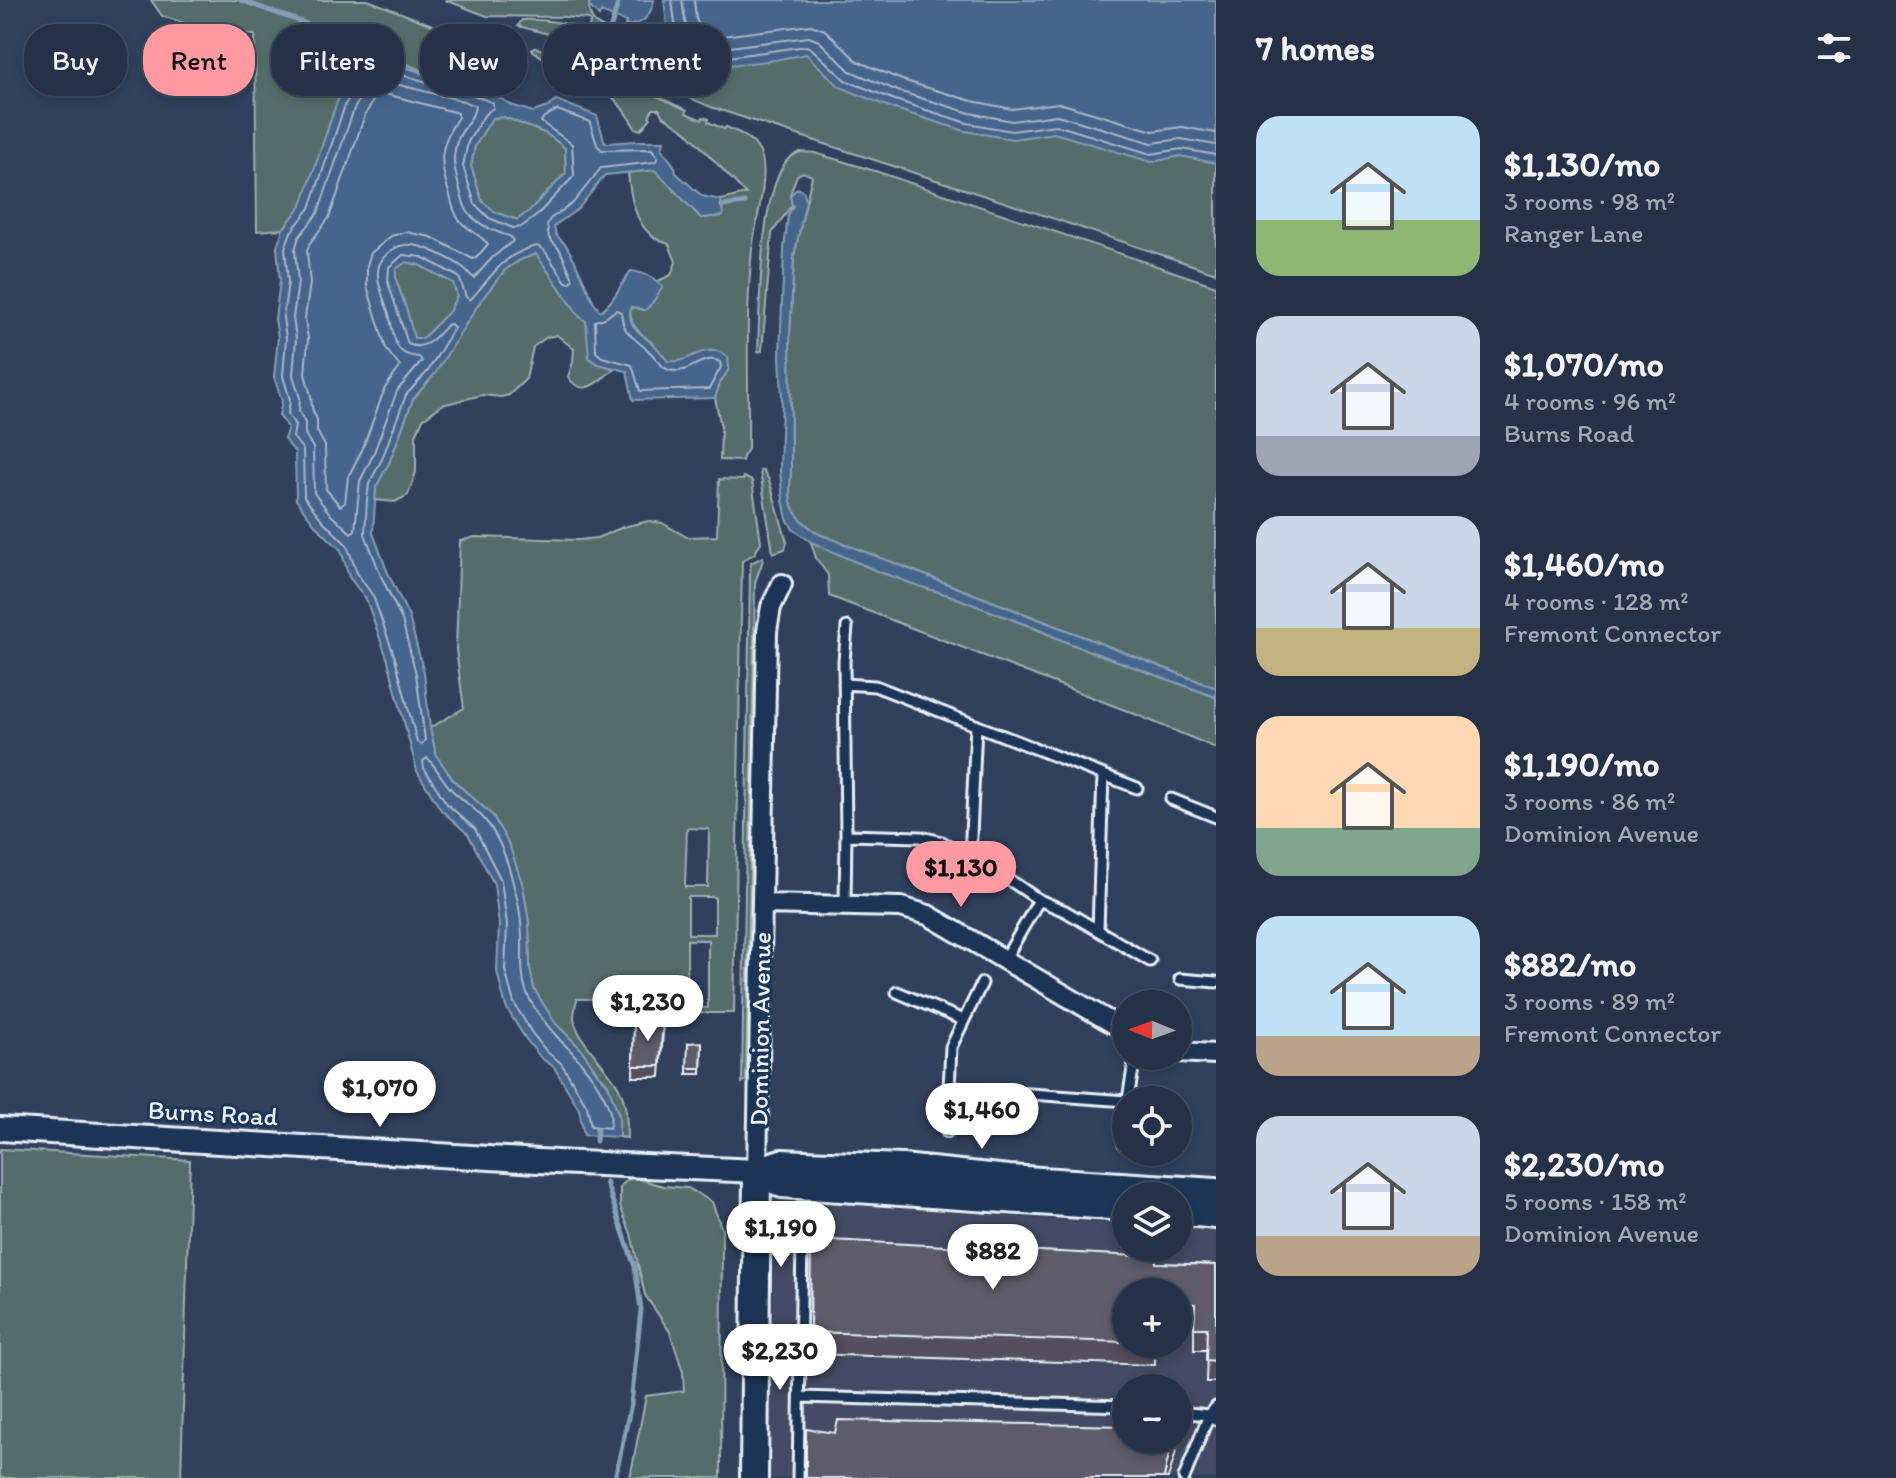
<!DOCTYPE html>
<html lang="en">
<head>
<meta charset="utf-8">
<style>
	:root { --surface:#253146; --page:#2d394d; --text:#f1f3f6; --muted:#a3a9b3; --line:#424c5f; --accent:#ff9aa2 }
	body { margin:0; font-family:Itim,sans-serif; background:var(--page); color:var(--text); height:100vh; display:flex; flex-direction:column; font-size:30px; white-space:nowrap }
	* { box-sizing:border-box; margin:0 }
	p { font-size:26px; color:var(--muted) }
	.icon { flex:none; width:44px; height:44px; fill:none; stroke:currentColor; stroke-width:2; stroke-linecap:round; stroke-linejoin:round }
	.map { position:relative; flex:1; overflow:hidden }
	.details { display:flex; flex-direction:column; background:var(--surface); width:680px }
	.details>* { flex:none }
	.top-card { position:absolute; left:24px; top:24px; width:760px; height:72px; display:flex; gap:16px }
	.needle { width:52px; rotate:271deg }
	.fabs { position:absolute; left:1112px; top:990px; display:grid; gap:16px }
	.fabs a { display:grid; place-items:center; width:80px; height:80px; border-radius:50%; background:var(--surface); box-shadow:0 4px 12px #0003,0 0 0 2px var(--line); font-size:40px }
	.price { position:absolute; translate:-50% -68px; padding:0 18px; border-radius:28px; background:#fff; color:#222; font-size:26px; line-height:52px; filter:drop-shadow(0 2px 4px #0008) }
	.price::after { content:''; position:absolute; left:50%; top:48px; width:24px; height:18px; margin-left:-12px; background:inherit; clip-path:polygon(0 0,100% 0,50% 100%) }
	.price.active { background:var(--accent); color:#111 }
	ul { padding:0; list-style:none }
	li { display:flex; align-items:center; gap:24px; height:200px; padding:0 40px }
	li span { display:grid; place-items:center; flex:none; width:224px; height:160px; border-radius:24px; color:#555 }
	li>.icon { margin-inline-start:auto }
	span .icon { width:96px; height:96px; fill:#fffc; stroke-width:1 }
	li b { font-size:34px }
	h2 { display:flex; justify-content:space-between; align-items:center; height:96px; padding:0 40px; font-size:34px }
	.chip { padding:0 28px; border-radius:32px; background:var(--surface); box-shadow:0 4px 12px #0003,0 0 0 2px var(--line); font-size:28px; line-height:72px }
	.chip.active { background:var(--accent); color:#111 }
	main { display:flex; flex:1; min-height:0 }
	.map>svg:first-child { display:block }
	.built { fill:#424c64; fill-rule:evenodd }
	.green { fill:#556d6a; stroke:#9eafb1; stroke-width:2; fill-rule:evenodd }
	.water { fill:#44668a; stroke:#869eb6; stroke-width:2; fill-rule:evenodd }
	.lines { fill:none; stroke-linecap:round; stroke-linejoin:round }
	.shore { stroke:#a6b9cc; stroke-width:2 }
	.stream { stroke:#869eb6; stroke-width:5 }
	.service-casing { stroke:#e8f1f8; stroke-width:15 }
	.minor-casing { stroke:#e8f1f8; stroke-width:24 }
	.tertiary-casing { stroke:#e8f1f8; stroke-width:28 }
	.secondary-casing { stroke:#e8f1f8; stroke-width:32 }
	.service { stroke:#1d3557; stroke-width:9 }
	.minor { stroke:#1d3557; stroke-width:18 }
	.tertiary { stroke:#1d3557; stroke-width:22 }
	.secondary { stroke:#1d3557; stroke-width:26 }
	.wall { fill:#524f5c; stroke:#e8f1f8; stroke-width:2 }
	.shaded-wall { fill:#42404b; stroke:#e8f1f8; stroke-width:2 }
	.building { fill:#5f5c6b; stroke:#e8f1f8; stroke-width:2 }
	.labels { text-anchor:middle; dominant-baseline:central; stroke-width:6; stroke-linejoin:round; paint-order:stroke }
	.street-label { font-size:26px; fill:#e8f1f8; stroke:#1d3557 }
</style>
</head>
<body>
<main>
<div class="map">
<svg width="1216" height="1478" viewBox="0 0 1216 1478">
	<rect width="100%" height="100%" fill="#31415d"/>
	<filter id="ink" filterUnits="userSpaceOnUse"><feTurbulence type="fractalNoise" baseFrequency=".0125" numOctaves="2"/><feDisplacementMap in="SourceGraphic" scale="16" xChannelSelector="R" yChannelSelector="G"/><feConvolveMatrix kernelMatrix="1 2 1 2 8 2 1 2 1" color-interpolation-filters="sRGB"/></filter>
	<g filter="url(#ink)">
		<!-- built -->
		<path class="built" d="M799 1201 1126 1225V1248H1178V1228L1216 1231V1478H770L774 1227 777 1218 783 1209ZM1126 1292H1178V1344H1126ZM1126 1388H1178V1440H1126Z"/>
		<!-- green -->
		<path class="green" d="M151 0H368L471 40 481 56 469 84 367 58 337 102 302 205 283 229 257 231 255 35 205 30 162 16Z
			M445 0H590C585 25 602 27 621 34L625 26 629 36C625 43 628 50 625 58L608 50 518 26 522 20C545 19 566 23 589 29L590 21 588 19 565 17 487 16Z
			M1216 0V273L1001 201 711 107C695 100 678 94 663 84 652 77 644 67 632 60L630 44C639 40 645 42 652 48L664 47 667 59 669 60 666 73 681 78 682 85 690 86 692 82 689 58 719 66 774 54Z
			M534 48H537L615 77 687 110 686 113 702 120 703 117 709 119 708 122 724 129 726 127C741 133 757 140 762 158 768 180 755 225 752 250 745 315 749 383 748 449L743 457 742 461 720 460 721 427 715 398 720 383 729 369 695 355 678 363 667 361C663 356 659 349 654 345 642 333 627 326 631 307L645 310C654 304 655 295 662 288L658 281 671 275 676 262 669 244C663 242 655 239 651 235 634 221 630 193 628 173L655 170 701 218 722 216 721 200 746 194 687 132 662 115 659 109H653L649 116 651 118 641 130 635 128C627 114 613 94 598 86 576 73 552 66 532 50Z
			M504 117 547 134 565 148 566 173 529 211 517 220 495 212 482 201 471 166 475 146 492 118Z
			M800 152 815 153 875 171 1216 286V688L819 534C790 515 788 505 791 471L790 334 794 256 812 176 803 172 797 175 790 195 792 205 772 233 762 351 758 352C760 304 759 201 785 163 789 157 793 155 800 152Z
			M537 254 580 317 586 321C592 348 581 359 615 369 598 380 584 400 568 377L573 362 574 349 557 335 547 337 533 347 526 379 509 395 501 397 482 395 442 405 423 419 416 435V472L408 495 395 502 375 500 376 487 389 463 413 399 434 375 481 300 505 270 520 260Z
			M405 262 419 265 454 283 457 296 449 312 423 338 414 339 407 311 396 280V269Z
			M763 470 769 480 787 542 785 549 773 553 760 471Z
			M743 477 752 481 761 542 755 553 742 561 734 1013H682L680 998 577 999C576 1004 574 1012 574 1018 576 1040 609 1068 619 1088 627 1104 627 1120 627 1138L619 1137V1116L607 1083 598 1074 581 1049 555 1023 534 989 530 969 529 923 523 886 493 816 454 781 436 755 430 728 464 708 456 650 460 541 475 537 579 540 597 538 623 527 649 521 662 523 687 537 717 536 719 479 743 480ZM687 828 709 829 708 887H685ZM688 897H715V934H688ZM687 940H708V1008L687 1007Z
			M811 542 877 571 922 587 949 595 1032 627 1071 644 1216 697V748L1130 712 829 596 828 575 816 558Z
			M763 557C763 566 756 575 755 584L746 1080 742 1083 750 572 751 563Z
			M0 1149 190 1160 181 1478H0Z
			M632 1177 663 1186 688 1188 712 1202 722 1230 721 1478H630L646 1396 684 1391 683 1372 670 1332 645 1295 631 1234 620 1206V1186Z"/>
		<!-- water -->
		<path class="water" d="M590 0H654C650 18 643 24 625 26L626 22 601 12 599 16 589 6Z
			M664 0H1216V163L1180 156 1152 162 1054 133 1012 139 965 131 892 108 840 87 806 54 769 61 719 66 676 54 667 25Z
			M367 58 469 84 489 91 511 105 533 112 548 107 556 100 597 116 605 143 638 141H664L662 149 675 167 676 173 702 196 721 200 723 216 701 218 655 170 605 175 578 209 554 226 556 235 566 245 574 259 594 303 600 311C614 303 620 284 631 271 644 273 655 277 663 287 656 295 654 304 645 310L631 307C626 327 642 334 654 345 659 349 663 356 668 361 686 364 699 348 715 351 720 351 724 355 728 357L729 369 720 383 715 398 633 400 627 371 598 364 589 358 586 321 580 317 536 254 520 260 505 270 481 300 434 375 413 399 389 463 376 487 373 533 388 573 409 617 424 673 430 728 436 755 454 781 493 816 510 847 523 886 529 923 530 969 534 989 555 1023 581 1049 598 1074 607 1083 619 1116V1137L584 1135 579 1109 554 1067 541 1058 525 1038 506 1007 497 972 499 925 494 884 468 834 441 810 417 771 388 661 366 599 349 577 341 550 317 527 296 500 295 452 284 439 288 427 279 416 282 401 274 377 278 337 275 319 280 281 277 247 283 229 302 205 337 102 355 69ZM504 117 547 134 565 148 566 173 529 211 517 220 495 212 482 201 471 166 475 146 492 118ZM406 262 419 265 453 283 457 296 449 312 423 338H414L407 311 396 280V269Z
			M798 188 804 192 806 201 794 256 790 334 791 471C788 505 790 515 819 534L1205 684 1216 688V697L1071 644 1032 627 949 595 922 587 877 571 811 542 793 529 787 519 783 500 780 472 782 398 780 355 784 249 788 215 793 206 792 205 790 195Z"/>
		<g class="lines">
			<!-- shore -->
			<path class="shore" d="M672 0 675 23 682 46 720 58 807 46 812 49 845 80 895 100 967 123 1012 131 1056 125 1151 154 1181 149 1216 155
				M682 0 685 21 690 38 721 48 809 37 819 41 850 71 898 91 970 113 1012 121 1057 115 1152 143 1181 139 1216 145
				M694 0 696 19 701 30 722 36 811 25 825 30 857 61 902 80 972 101 1012 109 1059 103 1153 131 1182 127 1216 133
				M371 67 466 92 493 103V108L485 114 468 142 463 166 475 204 489 218 513 228 521 227 535 217 574 176 572 144 541 122 543 118 557 110 590 122 597 145 602 150 652 149 658 158 655 162 601 168 573 203 550 219 547 225 549 238 560 250 573 279 570 283 566 282 544 250 537 246C503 253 492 277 470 300L466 297 459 277 422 257 403 255 389 267 388 282 408 344C426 352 436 336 447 325L451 324 454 328 428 371 406 395 382 459 369 484 367 500 365 534 381 576 402 620 416 674 425 740 421 745 417 742 395 658 373 596 357 573 347 545 323 521 304 497 303 450 293 437 295 425 288 414 290 400 283 376 286 338 283 318 288 282 285 248 291 232 310 208 345 105 362 74Z
				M372 78 463 101 475 106C474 119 463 127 458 139 450 159 456 174 461 194 463 200 464 207 468 212 478 226 495 231 511 237L513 241 493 257 474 278C471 276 469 273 466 270 458 262 432 250 422 247 411 244 402 243 392 250 368 266 380 288 388 311 392 322 392 336 398 347 403 355 411 356 419 357L422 361 397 391 373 455 360 481 355 530 351 533 331 515 314 493 313 448 305 434V423L299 411 300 398 293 375 296 338 293 318 298 282 295 250 299 237 318 213 354 109Z
				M378 92 458 113V117C438 148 439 162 450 196 452 204 454 213 459 220 467 230 481 235 488 244L476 258 473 259 431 237 406 232 391 236 371 253 367 265V286L386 349 400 367 385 388 362 450 348 477 345 503 340 506 326 489 325 446 317 431V420L312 408 311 396 305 374 308 339 305 318 310 283 307 251 310 243 329 218 365 115Z
				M616 310 621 312C622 317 622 325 626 330 632 338 641 344 649 351 659 360 662 372 678 371 693 370 704 354 720 362L721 367 709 389 640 391 632 365 602 357 596 352 595 321 605 318Z
				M427 758C436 766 441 778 449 787 460 799 475 808 485 820 500 838 509 865 514 887 518 899 520 912 521 923 524 946 519 969 526 991 533 1009 548 1027 561 1041 578 1057 619 1104 609 1128L591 1126 587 1106 561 1063 547 1052 532 1033 514 1003 505 970 507 925 501 880 475 829 447 804 424 768 423 761Z"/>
			<!-- stream -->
			<path class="stream" d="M240 0 324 30 425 73
				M610 30 619 0
				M684 56 687 85
				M670 73 676 54
				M722 206 745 203
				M596 1141 597 1129
				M606 1182 635 1267 641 1309 631 1404 615 1478"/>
			<defs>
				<path id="service" d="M844 684 875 686 1137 788
					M1171 799 1216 817
					M846 835 921 837 942 842 1014 883 1039 900 1065 911 1150 961
					M970 858 976 725
					M845 905 846 835 844 661 847 627
					M1098 930 1103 775
					M1005 959 1039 900
					M1180 979 1216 982
					M897 992 963 1020
					M948 1088 1126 1101
					M1128 1100 1135 1056
					M947 1132 951 1047 982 983
					M1124 1144 1126 1123
					M800 1397 1126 1406
					M1178 1412 1209 1415 1216 1420
					M798 1478 802 1242 823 1244
					M1184 1478 1209 1415 1216 1407"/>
				<path id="minor" d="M762 904 901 907 928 915 1126 1031
					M1178 1052 1216 1054
					M757 1171 767 631 771 607 782 584"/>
				<path id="tertiary" d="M0 1129 556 1162 757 1171"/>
				<path id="secondary" d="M757 1171 781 1163 902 1168 1009 1179 1216 1192
					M757 1171 782 1184 1126 1207
					M1178 1211 1216 1215
					M754 1478 757 1171"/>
			</defs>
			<!-- service casing -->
			<use href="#service" class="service-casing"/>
			<!-- minor casing -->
			<use href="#minor" class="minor-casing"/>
			<!-- tertiary casing -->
			<use href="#tertiary" class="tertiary-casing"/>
			<!-- secondary casing -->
			<use href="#secondary" class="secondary-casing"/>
			<!-- service -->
			<use href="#service" class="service"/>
			<!-- minor -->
			<use href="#minor" class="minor"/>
			<!-- tertiary -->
			<use href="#tertiary" class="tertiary"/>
			<!-- secondary -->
			<use href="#secondary" class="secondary"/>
		</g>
		<!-- wall -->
		<path class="wall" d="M634 1020 663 1031 660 1077H633Z
			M702 1042 701 1074H687V1068Z
			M811 1239 1156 1263 1216 1265V1382H1206L1207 1350H1194V1325H1178V1292H1126V1344H1155V1365L810 1354Z"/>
		<!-- shaded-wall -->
		<path class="shaded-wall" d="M1183 1406V1428L1168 1478H1164L1167 1462 1173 1440H1178V1424Z"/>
		<!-- building -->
		<path class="building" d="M634 1020H663L660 1066H633Z
			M702 1042 701 1068H687L688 1043Z
			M811 1239 1156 1257V1263L1216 1265V1361L1206 1360 1207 1328H1194L1195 1304 1178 1303V1292H1126V1342L810 1332Z
			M1183 1406 1178 1424V1407Z
			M838 1420 1126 1426V1440H1173L1167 1462 1164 1478H806V1429L835 1433Z"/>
	</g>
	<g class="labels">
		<!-- street labels -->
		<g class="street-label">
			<text transform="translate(760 1029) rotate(-89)">Dominion Avenue</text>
			<text transform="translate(213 1113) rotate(3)">Burns Road</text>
		</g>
	</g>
</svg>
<div class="fabs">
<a><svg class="needle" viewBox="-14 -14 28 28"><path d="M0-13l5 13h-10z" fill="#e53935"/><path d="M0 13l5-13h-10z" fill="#a3a9b3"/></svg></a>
<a><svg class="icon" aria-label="locate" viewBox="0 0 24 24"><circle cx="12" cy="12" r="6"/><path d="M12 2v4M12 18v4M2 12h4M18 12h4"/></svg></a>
<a><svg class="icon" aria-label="layers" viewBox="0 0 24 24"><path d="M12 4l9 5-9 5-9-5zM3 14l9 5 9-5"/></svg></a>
<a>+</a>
<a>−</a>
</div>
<b class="price active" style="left:961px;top:909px">$1,130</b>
<b class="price" style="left:648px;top:1043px">$1,230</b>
<b class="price" style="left:380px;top:1129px">$1,070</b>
<b class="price" style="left:982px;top:1151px">$1,460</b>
<b class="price" style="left:781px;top:1269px">$1,190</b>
<b class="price" style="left:993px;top:1292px">$882</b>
<b class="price" style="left:780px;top:1392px">$2,230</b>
<div class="top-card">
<a class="chip">Buy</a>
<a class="chip active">Rent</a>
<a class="chip">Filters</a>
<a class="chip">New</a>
<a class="chip">Apartment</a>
</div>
</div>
<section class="details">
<h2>7 homes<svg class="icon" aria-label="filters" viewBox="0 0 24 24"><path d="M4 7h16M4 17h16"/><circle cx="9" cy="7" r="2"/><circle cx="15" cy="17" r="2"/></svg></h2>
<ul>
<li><span style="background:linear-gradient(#bfe0f5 65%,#8fb573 0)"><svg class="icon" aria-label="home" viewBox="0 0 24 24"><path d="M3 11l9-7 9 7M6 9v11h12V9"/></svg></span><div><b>$1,130/mo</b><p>3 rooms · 98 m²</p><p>Ranger Lane</p></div></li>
<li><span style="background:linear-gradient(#c9d6e8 75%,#9aa5b1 0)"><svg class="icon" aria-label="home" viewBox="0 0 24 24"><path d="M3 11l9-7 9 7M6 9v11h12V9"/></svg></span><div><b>$1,070/mo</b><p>4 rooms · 96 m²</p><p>Burns Road</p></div></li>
<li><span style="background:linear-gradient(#c9d6e8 70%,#c2b280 0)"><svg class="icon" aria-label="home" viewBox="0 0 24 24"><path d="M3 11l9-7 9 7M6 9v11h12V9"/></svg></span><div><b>$1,460/mo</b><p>4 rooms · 128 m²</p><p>Fremont Connector</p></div></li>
<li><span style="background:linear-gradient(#ffd9b3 70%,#7fa58c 0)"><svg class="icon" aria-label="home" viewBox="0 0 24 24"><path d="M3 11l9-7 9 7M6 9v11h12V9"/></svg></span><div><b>$1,190/mo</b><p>3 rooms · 86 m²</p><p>Dominion Avenue</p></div></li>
<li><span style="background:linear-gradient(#bfe0f5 75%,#b9a48a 0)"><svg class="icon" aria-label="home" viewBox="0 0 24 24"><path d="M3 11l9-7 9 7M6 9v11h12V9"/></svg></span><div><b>$882/mo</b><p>3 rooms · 89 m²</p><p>Fremont Connector</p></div></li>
<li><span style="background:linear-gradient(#c9d6e8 75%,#b9a48a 0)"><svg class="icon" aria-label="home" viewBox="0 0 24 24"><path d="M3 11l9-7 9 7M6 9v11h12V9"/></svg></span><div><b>$2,230/mo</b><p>5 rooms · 158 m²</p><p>Dominion Avenue</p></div></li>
</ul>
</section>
</main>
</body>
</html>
